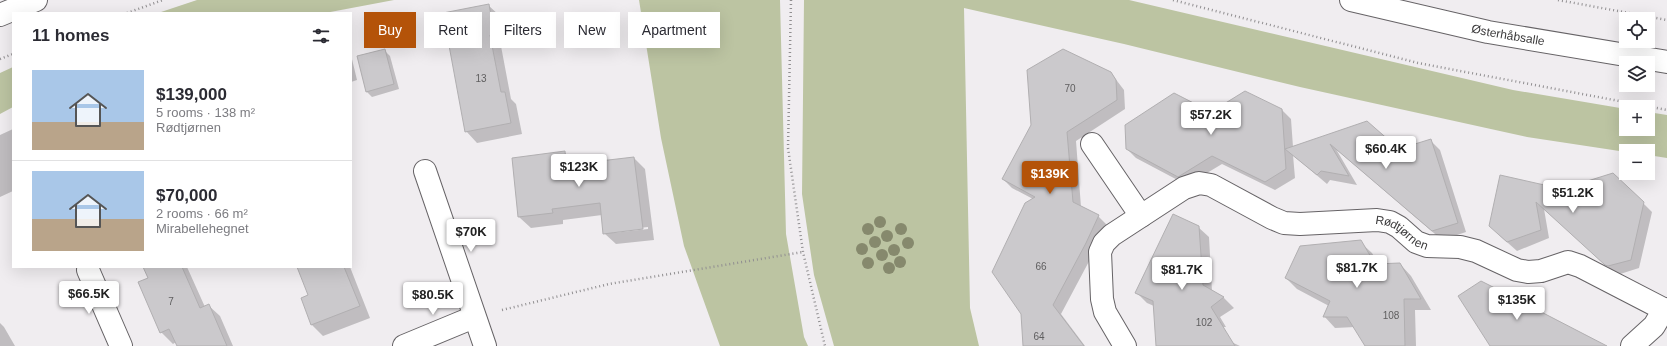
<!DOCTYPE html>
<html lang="en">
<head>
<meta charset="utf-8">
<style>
	:root { --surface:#fff; --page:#f2f2f3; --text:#2b2b33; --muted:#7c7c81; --line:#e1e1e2; --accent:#b45309 }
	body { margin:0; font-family:Arial,sans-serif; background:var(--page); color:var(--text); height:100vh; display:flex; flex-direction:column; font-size:15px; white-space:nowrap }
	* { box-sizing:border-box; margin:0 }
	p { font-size:13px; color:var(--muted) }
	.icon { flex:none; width:22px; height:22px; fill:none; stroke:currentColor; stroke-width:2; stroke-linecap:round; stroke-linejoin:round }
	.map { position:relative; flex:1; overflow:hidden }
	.side { position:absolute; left:12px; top:12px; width:340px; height:256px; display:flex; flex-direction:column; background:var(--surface); border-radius:0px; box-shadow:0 4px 16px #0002 }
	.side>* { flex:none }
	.top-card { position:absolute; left:364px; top:12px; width:380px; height:36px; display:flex; gap:8px }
	.buttons { position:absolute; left:1619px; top:12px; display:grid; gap:8px }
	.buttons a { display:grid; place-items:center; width:36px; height:36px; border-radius:0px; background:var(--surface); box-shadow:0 4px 16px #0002; font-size:20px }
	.price { position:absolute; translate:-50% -34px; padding:0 9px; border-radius:4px; background:#fff; color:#222; font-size:13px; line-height:26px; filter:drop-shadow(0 1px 2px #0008) }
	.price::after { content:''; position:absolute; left:50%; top:24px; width:12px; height:9px; margin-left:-6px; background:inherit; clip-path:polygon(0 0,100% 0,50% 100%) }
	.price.selected { background:var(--accent); color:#fff }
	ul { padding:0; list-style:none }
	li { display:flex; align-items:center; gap:12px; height:100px; padding:0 20px }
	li+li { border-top:1px solid var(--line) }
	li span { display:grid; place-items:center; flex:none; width:112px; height:80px; border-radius:0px; color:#555 }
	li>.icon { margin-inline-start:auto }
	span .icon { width:48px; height:48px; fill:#fffc; stroke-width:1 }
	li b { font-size:17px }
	h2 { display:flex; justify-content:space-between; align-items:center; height:48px; padding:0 20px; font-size:17px }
	.chip { padding:0 14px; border-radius:0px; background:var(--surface); box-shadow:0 4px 16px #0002; font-size:14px; line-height:36px }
	.chip.selected { background:var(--accent); color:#fff }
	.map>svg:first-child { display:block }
	.green { fill:#bcc4a2 }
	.shadow { fill:#0003; fill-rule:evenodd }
	.building { fill:#cbc9cc; stroke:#b1afb1 }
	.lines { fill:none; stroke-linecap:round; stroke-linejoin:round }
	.minor-casing { stroke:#666366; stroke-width:24 }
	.path { stroke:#918f91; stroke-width:2.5; stroke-dasharray:1 3; stroke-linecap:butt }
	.minor { stroke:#fff; stroke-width:22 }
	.tree { fill:#86896d }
	.labels { text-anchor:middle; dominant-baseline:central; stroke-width:4; stroke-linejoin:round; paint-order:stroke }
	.number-label { font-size:10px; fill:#5f5e5f }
	.street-label { font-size:12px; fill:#3b3a3b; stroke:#f0edf0 }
</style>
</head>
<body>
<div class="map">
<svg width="1667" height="346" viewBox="0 0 1667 346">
	<rect width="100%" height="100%" fill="#f0edf0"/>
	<!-- green -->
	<path class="green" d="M197 0H394L325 13H158Z
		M639 0H780L786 234 804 337 808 346H720L684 246 661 138Z
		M804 0H1129L1513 90 1626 109V129H1648V112L1667 115V158L1648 155V151L1626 152 1527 137 1300 87 1124 44 964 8 970 308 979 346H834L814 275 802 194Z
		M13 67V107L0 114V73Z"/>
	<!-- shadow -->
	<path class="shadow" d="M488 5 500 16 505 46H501L511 99 516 104 522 134 477 143 466 131Z
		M385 51 390 56 399 89 372 97 366 91Z
		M351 55 357 80 351 82Z
		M1111 73 1124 90 1125 109 1076 141 1081 207 1098 216 1107 225 1094 252 1061 314 1085 346H1024L1033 199 1012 188 1003 179 1032 125Z
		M1282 110 1291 119 1293 147 1367 122 1399 150 1430 140 1440 150 1466 232 1442 240 1336 149 1357 185 1330 180 1327 184 1293 155 1295 178 1275 190 1222 164 1187 185 1136 158 1127 149 1211 114Z
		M13 129V191L0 197V135Z
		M565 153 576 164 634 158 645 169 654 240 616 244 604 233 602 215 563 220V224L531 228 519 217ZM648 227V229L613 233V231Z
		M1501 176 1562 190 1643 203 1652 212 1639 268 1617 275 1544 209 1549 238 1517 251 1499 235Z
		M1198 227 1209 237 1212 291 1224 298 1234 308 1220 317 1226 327H1199L1240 346H1161L1154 306 1147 303 1136 292Z
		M1360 242 1372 253 1379 265 1400 264 1411 276 1431 310H1415L1416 346H1366L1355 327 1335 328 1324 316 1329 306 1297 289 1286 278Z
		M144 267H187L205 307 208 305 220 316 233 346H178L176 342 173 344 161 332 149 279Z
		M298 267H350L370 318 323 336 312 325 302 298 309 295Z
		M0 323 4 327 15 346H0Z"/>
	<!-- building -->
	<path class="building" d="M489 4 494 34 490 35 501 92H505L511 123 465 132 443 13Z
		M385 49 394 84 366 92 357 56Z
		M1063 49 1111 72 1116 80 1117 100 1067 132 1073 202 1099 215 1086 243 1053 305 1084 346H1023L1021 314 992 272 1025 203 1035 197 1002 179 1031 125 1027 70Z
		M1245 91 1282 109 1286 169 1265 182 1212 156 1178 177 1126 149 1125 125 1174 93 1211 112Z
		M1367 121 1399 149 1431 139 1458 223 1432 231 1330 144 1349 176 1321 171 1317 175 1285 149Z
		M565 151 566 165 634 157 643 229 603 234 600 203 552 209 553 213 518 217 512 158Z
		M1613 173 1644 202 1631 260 1608 266 1605 265 1536 202 1541 230 1507 242 1489 226 1500 175 1562 189Z
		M1173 214 1199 226 1203 285 1224 297 1211 307 1235 346H1156L1153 301 1135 293Z
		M1361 240 1375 264 1400 263 1421 299H1404L1405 346H1365L1347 317H1323L1330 301 1285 278 1300 246Z
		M143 267H182L200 308 209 304 227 346H177L169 329 160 333 138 282 148 278Z
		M297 267H344L360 306 311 325 301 298 308 295Z
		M1481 281 1489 285 1607 346H1490L1458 296Z"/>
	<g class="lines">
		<defs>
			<g id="minor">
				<path id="s1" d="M1351 0 1488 32 1667 62"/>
				<path d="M0 15 36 0"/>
				<path d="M1092 144 1141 216"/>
				<path d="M425 171 485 346"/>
				<path d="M88 270 121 346"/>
				<path d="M404 346 474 317"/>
				<path id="s2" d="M1125 346 1105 312 1102 299 1100 252 1104 243 1112 235 1184 188 1199 183 1211 185 1272 218 1284 223 1300 224 1377 220 1390 222 1399 227 1416 242 1427 246 1460 247 1476 251 1517 270 1528 272 1541 271 1568 262 1580 266 1667 311"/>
				<path d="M1632 346 1654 326 1664 309"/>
			</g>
		</defs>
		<!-- minor casing -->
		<use href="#minor" class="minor-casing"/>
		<!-- path -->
		<path class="path" d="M791 0 788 148 803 252 825 346
			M1173 0 1418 63 1667 110
			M1558 0 1667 20
			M127 13 163 0
			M0 59 13 54
			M502 310 609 284 803 252"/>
		<!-- minor -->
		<use href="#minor" class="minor"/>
	</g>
	<!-- trees -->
	<g class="tree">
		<circle cx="880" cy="222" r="6"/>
		<circle cx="868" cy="229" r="6"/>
		<circle cx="901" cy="229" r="6"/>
		<circle cx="887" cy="236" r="6"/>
		<circle cx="875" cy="242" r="6"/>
		<circle cx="908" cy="243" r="6"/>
		<circle cx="862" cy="249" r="6"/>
		<circle cx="894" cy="250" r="6"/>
		<circle cx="882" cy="255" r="6"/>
		<circle cx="900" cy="262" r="6"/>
		<circle cx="868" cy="263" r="6"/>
		<circle cx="889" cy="268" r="6"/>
	</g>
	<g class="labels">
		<!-- number labels -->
		<g class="number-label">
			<text x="481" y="78">13</text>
			<text x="1070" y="88">70</text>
			<text x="1041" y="266">66</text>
			<text x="171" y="301">7</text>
			<text x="1391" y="315">108</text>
			<text x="1204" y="322">102</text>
			<text x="1039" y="336">64</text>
		</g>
		<!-- street labels -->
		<g class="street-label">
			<text stroke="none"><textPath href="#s1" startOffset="161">Østerhåbsalle</textPath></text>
			<text stroke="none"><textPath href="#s2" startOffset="439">Rødtjørnen</textPath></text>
		</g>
	</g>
</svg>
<div class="buttons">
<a><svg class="icon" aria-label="locate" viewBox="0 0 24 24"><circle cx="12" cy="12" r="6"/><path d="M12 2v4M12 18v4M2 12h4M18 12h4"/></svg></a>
<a><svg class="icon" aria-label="layers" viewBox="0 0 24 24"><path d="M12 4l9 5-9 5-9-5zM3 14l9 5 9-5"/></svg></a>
<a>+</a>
<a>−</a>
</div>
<b class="price" style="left:1211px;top:136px">$57.2K</b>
<b class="price" style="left:1386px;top:170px">$60.4K</b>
<b class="price" style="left:579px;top:188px">$123K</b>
<b class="price selected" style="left:1050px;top:195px">$139K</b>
<b class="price" style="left:1573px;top:214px">$51.2K</b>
<b class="price" style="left:471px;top:253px">$70K</b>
<b class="price" style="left:1357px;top:289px">$81.7K</b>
<b class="price" style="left:1182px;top:291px">$81.7K</b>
<b class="price" style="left:89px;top:315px">$66.5K</b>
<b class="price" style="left:433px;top:316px">$80.5K</b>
<b class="price" style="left:1517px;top:321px">$135K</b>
<div class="top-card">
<a class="chip selected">Buy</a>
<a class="chip">Rent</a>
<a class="chip">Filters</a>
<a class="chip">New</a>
<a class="chip">Apartment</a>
</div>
<section class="side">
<h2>11 homes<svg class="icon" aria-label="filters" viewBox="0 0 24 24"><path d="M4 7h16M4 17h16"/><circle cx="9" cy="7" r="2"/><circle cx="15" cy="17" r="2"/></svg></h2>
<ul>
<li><span style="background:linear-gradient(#a9c7e8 65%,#b9a48a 0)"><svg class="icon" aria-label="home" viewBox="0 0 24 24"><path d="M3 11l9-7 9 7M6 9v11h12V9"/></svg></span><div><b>$139,000</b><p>5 rooms · 138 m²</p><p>Rødtjørnen</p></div></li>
<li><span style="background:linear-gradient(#a9c7e8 60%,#b9a48a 0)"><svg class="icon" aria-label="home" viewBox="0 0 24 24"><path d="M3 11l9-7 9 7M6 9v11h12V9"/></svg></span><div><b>$70,000</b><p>2 rooms · 66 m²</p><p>Mirabellehegnet</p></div></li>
</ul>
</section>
</div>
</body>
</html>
